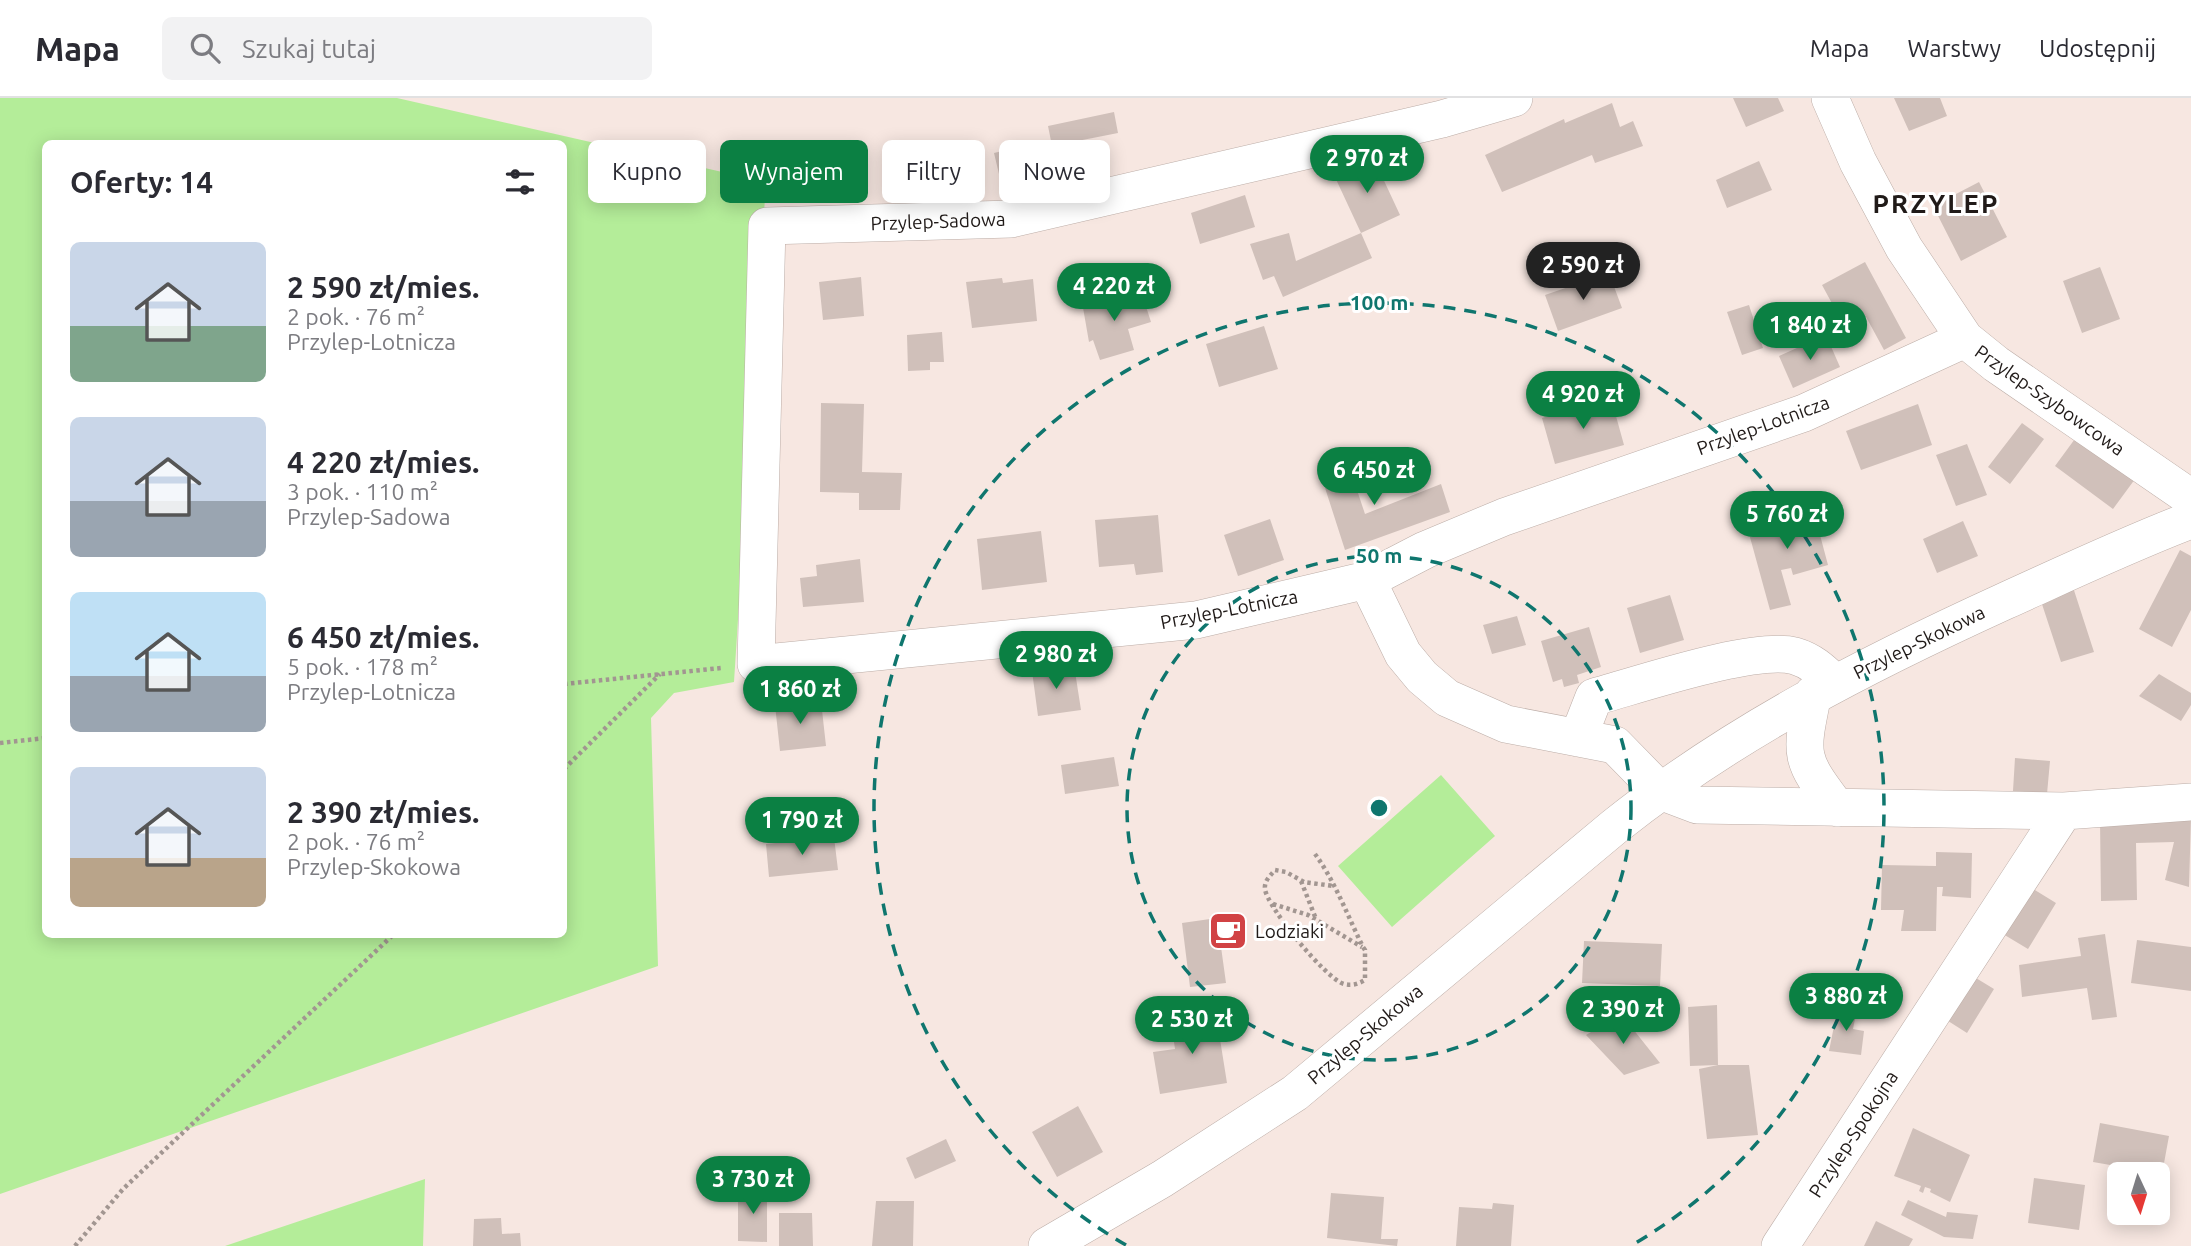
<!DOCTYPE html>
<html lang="pl">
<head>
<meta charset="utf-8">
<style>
	:root { --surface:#fff; --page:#f2f2f3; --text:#2b2b33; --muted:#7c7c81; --line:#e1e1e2; --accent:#0b8043 }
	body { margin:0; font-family:Ubuntu,sans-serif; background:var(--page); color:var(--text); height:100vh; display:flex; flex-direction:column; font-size:26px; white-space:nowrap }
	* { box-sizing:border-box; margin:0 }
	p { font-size:23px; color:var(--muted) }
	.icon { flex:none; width:38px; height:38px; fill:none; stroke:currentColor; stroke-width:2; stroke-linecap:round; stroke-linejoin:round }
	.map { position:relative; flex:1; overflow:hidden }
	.details { position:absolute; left:42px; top:42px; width:525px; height:798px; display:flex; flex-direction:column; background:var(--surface); border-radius:10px; box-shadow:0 4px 18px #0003 }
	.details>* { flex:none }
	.top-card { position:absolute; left:588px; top:42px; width:665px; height:63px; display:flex; gap:14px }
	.needle { width:46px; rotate:176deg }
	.tools { position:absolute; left:2107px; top:1064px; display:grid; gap:14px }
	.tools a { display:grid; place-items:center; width:63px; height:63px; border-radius:10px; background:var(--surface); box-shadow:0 4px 18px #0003; font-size:35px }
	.price { position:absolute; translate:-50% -60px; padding:0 16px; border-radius:24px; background:var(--accent); color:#fff; font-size:23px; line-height:46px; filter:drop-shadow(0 2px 4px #0008) }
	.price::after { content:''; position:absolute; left:50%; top:42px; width:21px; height:16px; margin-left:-10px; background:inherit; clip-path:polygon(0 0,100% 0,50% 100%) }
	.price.current { background:#222; color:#fff }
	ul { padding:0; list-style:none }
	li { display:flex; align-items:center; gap:21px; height:175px; padding:0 28px }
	li span { display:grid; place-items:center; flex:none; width:196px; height:140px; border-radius:10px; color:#555 }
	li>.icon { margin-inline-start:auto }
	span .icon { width:84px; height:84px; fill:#fffc; stroke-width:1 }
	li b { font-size:30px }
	h2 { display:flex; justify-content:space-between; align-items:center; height:84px; padding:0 28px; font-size:30px }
	.tag { padding:0 24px; border-radius:10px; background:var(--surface); box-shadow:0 4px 18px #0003; font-size:24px; line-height:63px }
	.tag.current { background:var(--accent); color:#fff }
	header { display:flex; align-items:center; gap:42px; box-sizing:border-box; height:98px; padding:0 35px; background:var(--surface); border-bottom:2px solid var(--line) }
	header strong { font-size:33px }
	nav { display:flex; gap:38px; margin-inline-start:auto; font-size:24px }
	.search { width:490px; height:63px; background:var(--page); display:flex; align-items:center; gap:18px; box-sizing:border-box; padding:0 24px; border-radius:10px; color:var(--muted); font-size:26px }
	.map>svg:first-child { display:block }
	.green { fill:#b4ed99; fill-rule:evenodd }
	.building { fill:#d0c0ba }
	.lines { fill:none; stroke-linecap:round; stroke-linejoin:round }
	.minor-casing { stroke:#bcada7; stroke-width:38 }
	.path { stroke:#a29691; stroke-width:4.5; stroke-dasharray:3.5 3.5; stroke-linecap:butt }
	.minor { stroke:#fff; stroke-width:37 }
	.ring { fill:none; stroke:#0f766e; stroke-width:3.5; stroke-dasharray:12 9 }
	.labels { text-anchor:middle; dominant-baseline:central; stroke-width:6; stroke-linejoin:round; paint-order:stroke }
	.street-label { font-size:19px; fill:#201a18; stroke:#fff }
	.poi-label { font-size:19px; fill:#201a18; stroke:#fff; text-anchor:start }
	.district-label { font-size:26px; font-weight:bold; letter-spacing:2px; fill:#201a18; stroke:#fff }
	.centre { fill:#0f766e; stroke:#fff; stroke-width:3.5 }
	.ring-label { font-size:21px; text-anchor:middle; font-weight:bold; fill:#0f766e; stroke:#fff; stroke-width:6; stroke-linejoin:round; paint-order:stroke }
</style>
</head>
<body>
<header>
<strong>Mapa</strong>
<div class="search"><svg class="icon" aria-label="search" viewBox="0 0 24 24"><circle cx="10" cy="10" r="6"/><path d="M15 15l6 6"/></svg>Szukaj tutaj</div>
<nav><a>Mapa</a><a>Warstwy</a><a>Udostępnij</a></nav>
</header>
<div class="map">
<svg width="2191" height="1148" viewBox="0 0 2191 1148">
	<rect width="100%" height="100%" fill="#f7e7e1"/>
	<!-- green -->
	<path class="green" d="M0 0H397L766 84 734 584 674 595 651 620 658 868 0 1096ZM46 46H564V836H46Z
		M1441 677 1495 738 1392 829 1338 768Z
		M425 1081 423 1148H225Z"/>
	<!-- building -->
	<path class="building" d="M1733 0H1778L1784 13 1746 29Z
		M1894 0H1940L1947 18 1909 33Z
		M1612 5 1620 29 1633 23 1643 48 1595 65 1592 57 1502 94 1485 57 1564 21 1565 25Z
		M1114 14 1118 35 1052 48 1048 28Z
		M1039 44 1048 86 1004 97 994 55Z
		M1373 59 1400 117 1361 135 1334 77Z
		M1759 63 1772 92 1727 110 1716 82Z
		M1979 84 2007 139 1961 163 1933 108Z
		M1245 97 1255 129 1200 146 1191 115Z
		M1289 135 1296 163 1361 135 1372 160 1283 199 1274 178 1263 182 1250 146Z
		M1865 164 1906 240 1884 252 1865 217 1854 222 1851 216 1841 222 1822 187Z
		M2100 169 2120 221 2082 235 2063 183Z
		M1609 175 1622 210 1558 233 1545 197Z
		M861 179 864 218 823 222 819 184Z
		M1002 180 1003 185 1033 181 1037 223 972 230 966 184Z
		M1141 193 1151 224 1128 231 1134 252 1100 262 1093 242 1089 244 1082 204 1100 198 1102 205Z
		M1749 207 1763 250 1742 257 1727 214Z
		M1264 228 1278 271 1219 289 1206 246Z
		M942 234 944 264H930V272L908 273 907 237Z
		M1826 237 1840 269 1793 290 1779 258Z
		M1611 300 1624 347 1555 366 1542 320Z
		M821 305 864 306 862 374 902 375 900 412H859V395L820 394Z
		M1918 306 1932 347 1861 372 1846 333Z
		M2022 325 2044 341 2010 386 1988 369Z
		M2080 334 2138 377 2113 411 2055 368Z
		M1967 346 1987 397 1956 408 1936 357Z
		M1345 356 1365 416 1441 386 1450 414 1345 452 1317 365Z
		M1812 407 1828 467 1793 477 1791 470 1781 472 1791 507 1770 512 1748 432 1776 424 1774 418Z
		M1158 417 1163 474 1136 477 1134 466 1099 469 1095 422Z
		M1270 421 1284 462 1238 478 1224 437Z
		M1963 423 1978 458 1937 475 1923 441Z
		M1041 433 1047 484 982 492 977 441Z
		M2180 452 2191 458V512L2172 549 2139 531Z
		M860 461 864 504 803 509 800 480 817 478 816 467Z
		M2071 483 2094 554 2061 564 2039 497Z
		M1670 497 1684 542 1640 555 1627 510Z
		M1517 518 1526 547 1492 556 1483 527Z
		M1589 529 1601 569 1577 577 1579 585 1564 589 1562 581 1553 584 1541 543Z
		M1074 567 1081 612 1038 618 1032 573Z
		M2159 576 2191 595V607L2181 623 2139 598Z
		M821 603 826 648 780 653 775 607Z
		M1114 659 1119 688 1065 696 1061 667Z
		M2015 660 2050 663 2047 696 2013 693Z
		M2191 720 2189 789 2165 782 2174 744 2136 745 2137 802 2101 803 2100 722Z
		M834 739 838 772 769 779 766 746Z
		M1936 754 1972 755 1971 800 1942 798 1943 789H1937L1936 833H1901L1904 812H1881L1882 767 1936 768Z
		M2025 786 2056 805 2028 851 1998 833Z
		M1217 820 1226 885 1190 889 1182 825Z
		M2105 836 2117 919 2092 922 2087 890 2022 899 2019 867 2081 858 2078 840Z
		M2137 842 2191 849V893L2131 885Z
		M1584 843 1662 846 1660 888 1582 885Z
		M1971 877 1994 891 1967 935 1945 921Z
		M1717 907 1718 967 1690 968 1688 909Z
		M1838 908 1857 911 1853 931 1864 933 1861 957 1829 953Z
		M1216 916 1227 985 1160 996 1153 954 1175 951 1171 923Z
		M1621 916 1660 965 1624 977 1586 937Z
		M1718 967H1749L1758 1037 1707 1041 1699 971Z
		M1078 1008 1103 1054 1057 1079 1032 1034Z
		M2100 1025 2169 1038 2162 1076 2093 1064Z
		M1913 1030 1970 1057 1950 1104 1930 1094 1931 1091 1925 1089 1923 1095 1919 1093 1921 1088 1894 1078Z
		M946 1041 956 1063 915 1081 906 1060Z
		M2034 1080 2085 1087 2079 1132 2028 1125Z
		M738 1093H767V1144L738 1143Z
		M1331 1095 1384 1099 1381 1141H1398L1397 1148 1327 1140Z
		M1908 1102 1946 1119 1947 1114 1978 1117 1973 1141 1944 1139 1901 1117Z
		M876 1103H914L913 1148H872Z
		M1493 1105 1514 1107 1511 1148H1456L1459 1109 1492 1111Z
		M779 1115H812L813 1148H779Z
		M501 1120 502 1136 520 1135 521 1148H473L474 1121Z
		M1876 1123 1913 1141 1909 1148H1864Z"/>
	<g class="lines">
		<defs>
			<path id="minor" d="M1514 0 1442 21 1011 121 767 128 756 566 1196 522 1367 482 1425 452 1504 419 1804 315 1965 241
				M1830 0 1858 64 1904 150 1965 241 1996 266 2191 400
				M1367 482 1403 556 1422 579 1447 600 1506 626 1615 647 1660 693 1697 707 2064 713 2191 704
				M1813 596C1800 658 1799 660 1837 710
				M1578 640 1594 599C1638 587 1755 547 1795 558 1812 563 1822 573 1835 585
				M1047 1148 1162 1081 1295 995 1614 729C1733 634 1867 566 2005 503 2067 475 2128 446 2191 422
				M1780 1148 2064 713"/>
		</defs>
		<!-- minor casing -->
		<use href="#minor" class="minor-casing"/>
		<!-- path -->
		<path class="path" d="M564 586 721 570
			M0 645 46 640
			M564 671 660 576
			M1315 756C1335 783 1348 819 1363 849L1365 852V882C1358 886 1352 888 1344 886 1326 881 1267 809 1265 791 1264 783 1270 778 1275 772L1286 774 1304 784 1333 788
			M1301 783 1316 821
			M1273 806 1308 817 1362 849
			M75 1148 123 1091 394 836"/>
		<!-- minor -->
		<use href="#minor" class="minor"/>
	</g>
	<!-- distance rings -->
	<g class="ring">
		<circle cx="1379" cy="710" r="252"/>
		<path d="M1126 1147A505 505 0 1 1 1632 1147"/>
	</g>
	<!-- icons -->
	<defs>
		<symbol id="cafe-square" viewBox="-11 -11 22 22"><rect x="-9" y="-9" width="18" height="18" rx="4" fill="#d14244" stroke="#fff"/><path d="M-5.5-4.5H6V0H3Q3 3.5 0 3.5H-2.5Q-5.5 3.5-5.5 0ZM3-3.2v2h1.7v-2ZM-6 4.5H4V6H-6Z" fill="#fff"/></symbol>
	</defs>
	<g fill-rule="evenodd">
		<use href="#cafe-square" x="1206" y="811" width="44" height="44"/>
	</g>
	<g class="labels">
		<!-- street labels -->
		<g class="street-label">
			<text transform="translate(938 123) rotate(-2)">Przylep-Sadowa</text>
			<text transform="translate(2050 302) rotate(35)">Przylep-Szybowcowa</text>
			<text transform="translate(1763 327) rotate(-20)">Przylep-Lotnicza</text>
			<text transform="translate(1229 511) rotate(-11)">Przylep-Lotnicza</text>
			<text transform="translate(1919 544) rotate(-26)">Przylep-Skokowa</text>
			<text transform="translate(1365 936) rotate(-40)">Przylep-Skokowa</text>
			<text transform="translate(1853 1036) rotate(-57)">Przylep-Spokojna</text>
		</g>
		<!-- poi labels -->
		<g class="poi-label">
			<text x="1255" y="833">Lodziaki</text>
		</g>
		<!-- district labels -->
		<g class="district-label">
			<text x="1936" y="105">PRZYLEP</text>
		</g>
	</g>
	<circle cx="1379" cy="710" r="10" class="centre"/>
	<g class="ring-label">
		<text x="1379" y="212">100 m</text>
		<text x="1379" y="465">50 m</text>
	</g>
</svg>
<div class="tools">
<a><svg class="needle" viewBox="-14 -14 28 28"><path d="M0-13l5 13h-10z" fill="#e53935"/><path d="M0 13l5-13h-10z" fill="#7c7c81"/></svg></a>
</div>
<b class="price" style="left:1367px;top:97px">2 970 zł</b>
<b class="price current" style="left:1583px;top:204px">2 590 zł</b>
<b class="price" style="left:1114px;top:225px">4 220 zł</b>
<b class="price" style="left:1810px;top:264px">1 840 zł</b>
<b class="price" style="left:1583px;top:333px">4 920 zł</b>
<b class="price" style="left:1374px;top:409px">6 450 zł</b>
<b class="price" style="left:1787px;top:453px">5 760 zł</b>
<b class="price" style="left:1056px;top:593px">2 980 zł</b>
<b class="price" style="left:800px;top:628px">1 860 zł</b>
<b class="price" style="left:802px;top:759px">1 790 zł</b>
<b class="price" style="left:1846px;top:935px">3 880 zł</b>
<b class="price" style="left:1623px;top:948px">2 390 zł</b>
<b class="price" style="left:1192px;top:958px">2 530 zł</b>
<b class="price" style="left:753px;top:1118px">3 730 zł</b>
<div class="top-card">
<a class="tag">Kupno</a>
<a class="tag current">Wynajem</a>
<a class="tag">Filtry</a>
<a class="tag">Nowe</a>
</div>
<section class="details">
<h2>Oferty: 14<svg class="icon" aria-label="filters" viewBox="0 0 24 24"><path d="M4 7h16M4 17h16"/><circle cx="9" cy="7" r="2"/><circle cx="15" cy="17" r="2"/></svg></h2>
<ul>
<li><span style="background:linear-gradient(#c9d6e8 60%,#7fa58c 0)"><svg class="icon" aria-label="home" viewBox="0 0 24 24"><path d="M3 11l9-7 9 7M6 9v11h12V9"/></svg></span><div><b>2 590 zł/mies.</b><p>2 pok. · 76 m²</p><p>Przylep-Lotnicza</p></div></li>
<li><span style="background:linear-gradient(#c9d6e8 60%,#9aa5b1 0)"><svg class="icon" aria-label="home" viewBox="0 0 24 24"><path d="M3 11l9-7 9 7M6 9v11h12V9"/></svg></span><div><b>4 220 zł/mies.</b><p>3 pok. · 110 m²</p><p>Przylep-Sadowa</p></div></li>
<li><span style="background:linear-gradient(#bfe0f5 60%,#9aa5b1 0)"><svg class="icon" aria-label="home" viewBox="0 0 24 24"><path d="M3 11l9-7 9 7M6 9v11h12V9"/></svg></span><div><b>6 450 zł/mies.</b><p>5 pok. · 178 m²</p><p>Przylep-Lotnicza</p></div></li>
<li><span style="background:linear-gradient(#c9d6e8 65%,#b9a48a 0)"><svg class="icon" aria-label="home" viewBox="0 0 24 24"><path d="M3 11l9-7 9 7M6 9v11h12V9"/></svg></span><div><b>2 390 zł/mies.</b><p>2 pok. · 76 m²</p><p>Przylep-Skokowa</p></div></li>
</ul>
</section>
</div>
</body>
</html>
